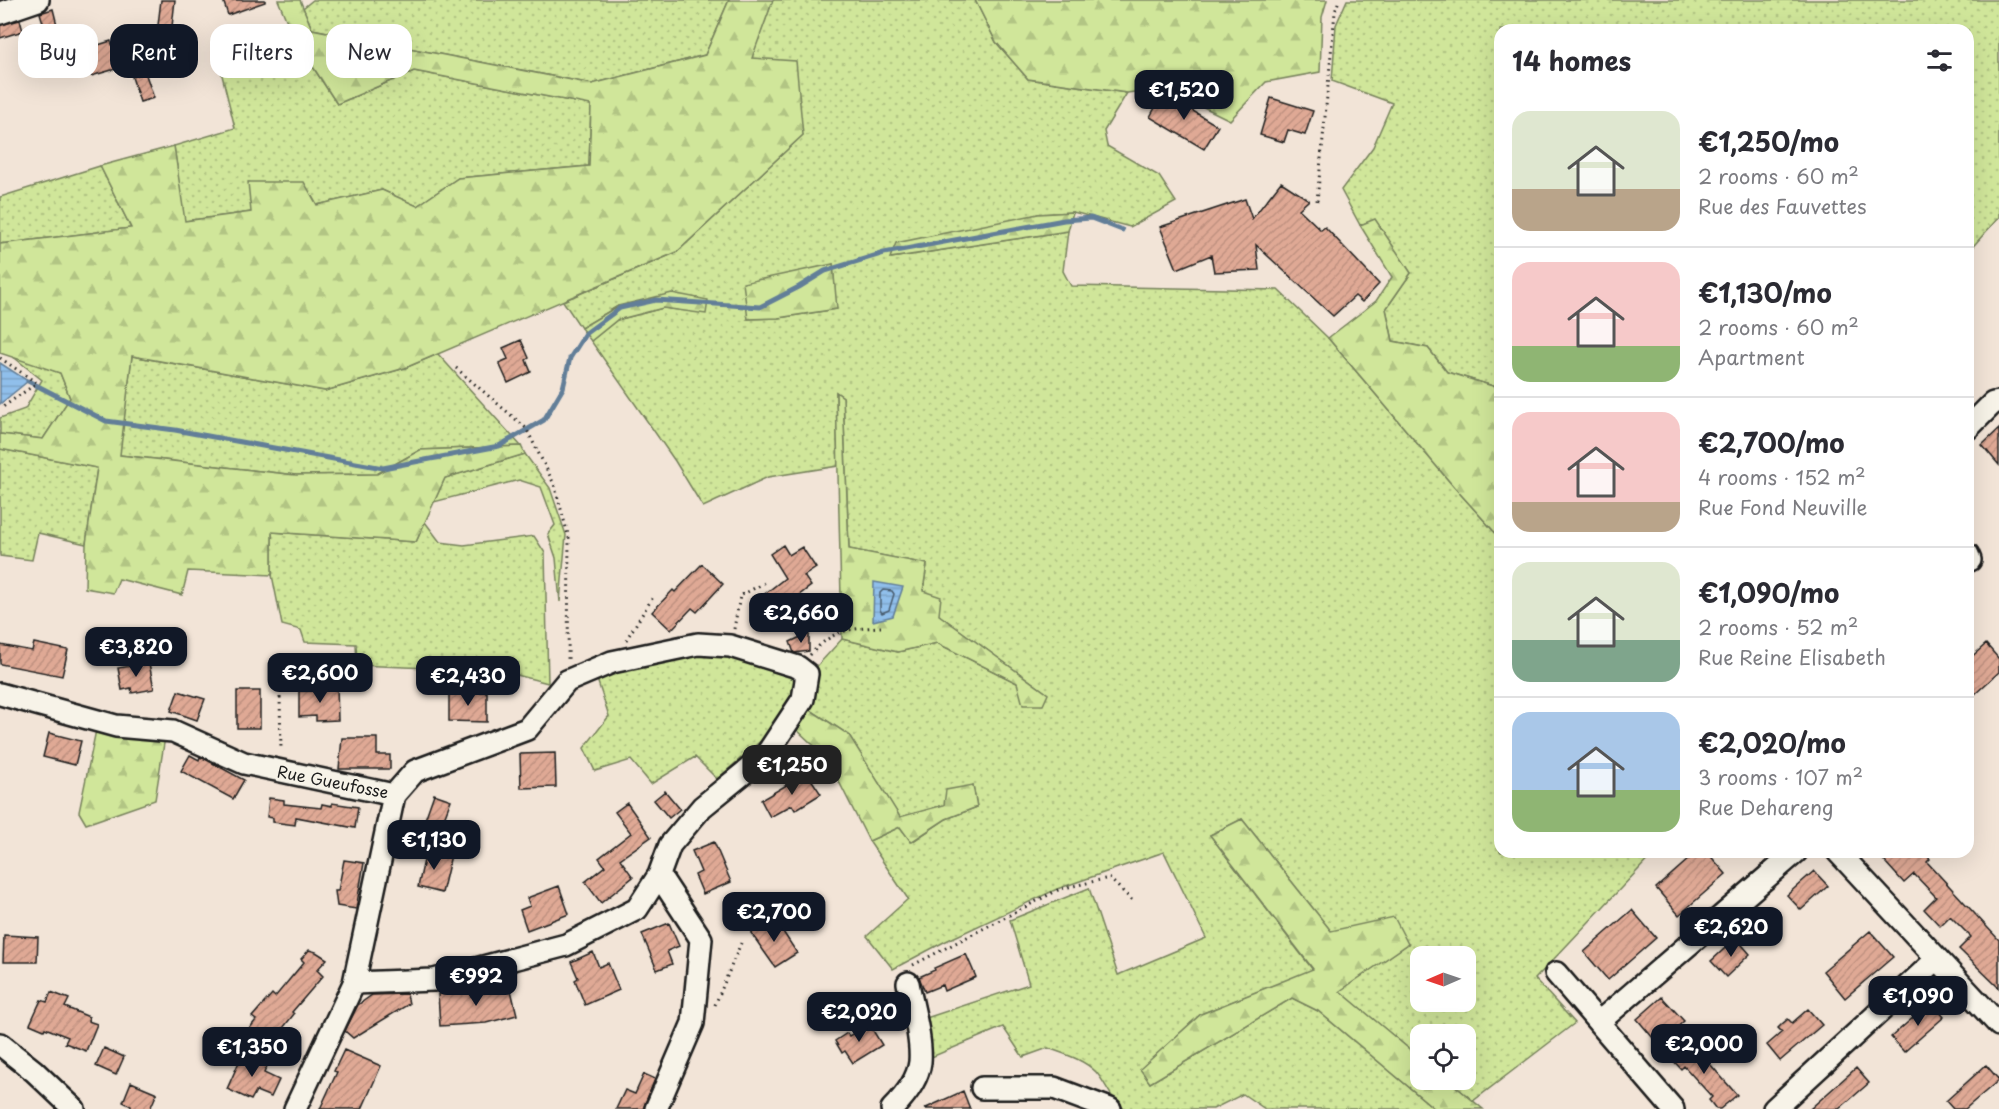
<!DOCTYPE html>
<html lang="en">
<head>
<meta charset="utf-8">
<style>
	:root { --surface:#fff; --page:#f7f7f7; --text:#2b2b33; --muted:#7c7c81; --line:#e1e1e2; --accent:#111827 }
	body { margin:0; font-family:"Playpen Sans",sans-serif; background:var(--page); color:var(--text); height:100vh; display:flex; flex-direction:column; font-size:22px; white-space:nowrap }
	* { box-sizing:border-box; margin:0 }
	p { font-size:20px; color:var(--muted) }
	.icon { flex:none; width:33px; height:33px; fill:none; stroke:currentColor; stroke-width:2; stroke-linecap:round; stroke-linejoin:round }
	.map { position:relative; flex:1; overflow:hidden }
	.panel { position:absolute; left:1494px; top:24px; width:480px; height:834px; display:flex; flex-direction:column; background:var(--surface); border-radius:18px; box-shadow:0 6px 24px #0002 }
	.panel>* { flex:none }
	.hud { position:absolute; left:18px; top:24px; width:570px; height:54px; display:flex; gap:12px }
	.needle { width:39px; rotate:268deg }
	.fabs { position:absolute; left:1410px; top:946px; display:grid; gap:12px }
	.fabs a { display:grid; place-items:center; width:66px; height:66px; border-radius:12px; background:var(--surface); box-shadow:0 6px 24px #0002; font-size:30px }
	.price { position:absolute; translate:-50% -51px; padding:0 14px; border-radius:12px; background:var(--accent); color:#fff; font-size:20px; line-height:39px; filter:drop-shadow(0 2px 3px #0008) }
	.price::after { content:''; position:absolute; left:50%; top:36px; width:18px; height:14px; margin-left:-9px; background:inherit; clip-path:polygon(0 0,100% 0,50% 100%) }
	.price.selected { background:#222; color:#fff }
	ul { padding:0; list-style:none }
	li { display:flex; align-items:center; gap:18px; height:150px; padding:0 18px }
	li+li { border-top:2px solid var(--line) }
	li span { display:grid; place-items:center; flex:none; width:168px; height:120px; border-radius:18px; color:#555 }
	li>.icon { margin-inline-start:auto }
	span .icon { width:72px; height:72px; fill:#fffc; stroke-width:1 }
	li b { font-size:26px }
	h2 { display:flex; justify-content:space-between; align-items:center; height:72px; padding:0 18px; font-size:26px }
	.pill { padding:0 21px; border-radius:18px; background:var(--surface); box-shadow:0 6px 24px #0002; font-size:21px; line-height:54px }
	.pill.selected { background:var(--accent); color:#fff }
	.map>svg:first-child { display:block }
	.grass { fill:url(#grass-dots); stroke:#76815b; stroke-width:1.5; fill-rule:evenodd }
	.forest { fill:url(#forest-firs); stroke:#76815b; stroke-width:1.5 }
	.water { fill:url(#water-rules); stroke:#627e98; stroke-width:1.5 }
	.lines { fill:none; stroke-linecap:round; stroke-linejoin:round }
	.shore { stroke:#4a5d6f; stroke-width:1.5 }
	.stream { stroke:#627e98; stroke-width:5 }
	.building { fill:url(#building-hatch); stroke:#1c1c1c; stroke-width:1.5 }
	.minor-casing { stroke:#1c1c1c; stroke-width:26 }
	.path { stroke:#1c1c1c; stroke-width:3; stroke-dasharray:1.5 4.5; stroke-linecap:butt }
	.minor { stroke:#f7f3e8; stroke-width:21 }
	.labels { text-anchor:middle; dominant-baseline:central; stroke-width:5; stroke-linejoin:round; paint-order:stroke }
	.street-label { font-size:16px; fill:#1c1c1c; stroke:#f7f3e8 }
</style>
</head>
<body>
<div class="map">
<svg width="1999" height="1109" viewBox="0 0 1999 1109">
	<defs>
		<pattern id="grass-dots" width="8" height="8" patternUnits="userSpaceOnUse" patternTransform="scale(1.5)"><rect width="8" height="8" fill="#d0e69a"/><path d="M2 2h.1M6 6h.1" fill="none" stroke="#b2c584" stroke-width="1.8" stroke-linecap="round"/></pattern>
		<pattern id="forest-firs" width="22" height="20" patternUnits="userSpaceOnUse" patternTransform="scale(1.5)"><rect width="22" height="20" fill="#d0e69a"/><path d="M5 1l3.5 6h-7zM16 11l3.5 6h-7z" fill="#b2c584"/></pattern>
		<pattern id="water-rules" width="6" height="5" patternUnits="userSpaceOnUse" patternTransform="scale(1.5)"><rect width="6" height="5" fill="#90bfeb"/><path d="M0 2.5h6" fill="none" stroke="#7ca4c9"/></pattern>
		<pattern id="building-hatch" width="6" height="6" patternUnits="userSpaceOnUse" patternTransform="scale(1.5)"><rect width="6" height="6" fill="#dfa995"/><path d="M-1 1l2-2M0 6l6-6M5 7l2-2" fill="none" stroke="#bf9180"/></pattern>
	</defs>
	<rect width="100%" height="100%" fill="#f2e4d7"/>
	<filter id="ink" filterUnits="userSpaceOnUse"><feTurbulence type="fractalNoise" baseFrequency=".0167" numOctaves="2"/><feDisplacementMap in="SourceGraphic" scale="12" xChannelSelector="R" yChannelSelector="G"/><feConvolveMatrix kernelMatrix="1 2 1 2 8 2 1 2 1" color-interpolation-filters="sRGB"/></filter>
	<g filter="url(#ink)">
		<!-- grass -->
		<path class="grass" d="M313 0H729L705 55 592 84 312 29 303 8Z
			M773 0H975L996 42 1028 79 1127 93 1104 131 1107 146 1159 176 1176 202 1130 227 1073 212 1038 214 891 258 1068 231 1063 271 1071 286 1278 290 1328 338 1454 487 1500 538V852H1655L1535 979 1575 1023 1473 1101 1448 1080H1466V1035H1420V1058L1339 991 1408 944 1331 931 1242 819 1210 835 1313 970 1201 1014 1141 1069 1150 1083 1292 998 1318 1011 1435 1109H1265L1243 1094 1213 1109H1126C1111 1102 1107 1084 1096 1072 1083 1059 1064 1054 1048 1048L1023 1057 1003 1027 927 1059 923 1019 1029 984 1010 920 1089 888 1118 975 1206 938 1164 852 1057 889 944 942 893 969 867 936 908 899 869 841 900 827 912 842 946 819 977 807 973 785 944 805 900 818 849 735 806 707 817 666 842 639 898 652 937 643 1017 683 1048 694 939 615 923 591 927 564 849 549 843 397 836 392 838 466 768 477 703 507 675 461 591 341 617 320 663 308 705 313 707 300 618 306 581 328 563 301 677 252 803 135 751 58ZM833 264 836 309 778 318 748 319ZM1420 957H1466V1002H1420Z
			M1347 0H1999V217L1968 252V30H1500V391L1496 387 1447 372 1428 348 1393 341 1386 309 1411 273 1375 220 1360 225 1341 190 1373 147 1392 103 1332 81 1336 25Z
			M293 36 337 104 414 71 591 105 589 166 458 178 417 206 382 190 317 205 249 182 252 212 184 221 174 146 235 128 220 67Z
			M100 166 131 228 0 244V197Z
			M438 354 521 446 420 450 377 474 296 475 119 455 132 356 325 391 405 368Z
			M11 355 60 373 70 398 43 439 0 434V418L25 409 42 380Z
			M0 449 97 468 86 544 38 533 32 560 0 556Z
			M525 454 550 488 566 535 560 602 556 558 548 534 555 525 541 487 519 480 434 502 445 478Z
			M425 522 440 542 464 545 534 536 545 553 548 683 501 671 357 665 356 644 305 642 301 630 282 625 272 575V532L416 542Z
			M738 650 800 677 778 726 717 779 695 757 651 784 631 760 595 771 584 748 609 716 596 676 697 651Z"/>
		<!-- forest -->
		<path class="forest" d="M278 0H300L312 29 592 84 705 55 729 0H773L752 58 796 61 803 135 677 252 405 368 325 391 132 356 120 455 296 475 377 474 420 450 521 446 525 454 445 478 416 542 272 532V575L188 571 182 595 119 579 113 593 85 588 86 544 97 468 0 449V434L43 439 70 398 60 373 0 353V244L131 228 100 166 174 146 185 221 251 212 248 182H304L317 205 382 190 417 206 458 178 589 166 591 105 414 71 337 104 293 36Z
			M975 0H1327L1322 17 1320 72 1266 82 1230 120 1165 88 1127 93 1028 79 996 42Z
			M1073 212 1068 231 890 258 896 243 1038 214Z
			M1375 219 1411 273 1386 309 1393 341 1428 348 1447 372 1496 387 1500 391V538L1454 487 1328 338 1376 301 1392 277 1360 225Z
			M833 264 837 309 778 318 748 319 743 283Z
			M672 293 708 300 706 314 663 308 617 320 591 341 581 328 618 306Z
			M836 392 843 397 849 549 927 564 923 591 941 597 939 615 1048 694 1043 705H1023L1017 683 937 643 898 652 842 639Z
			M806 707 849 735 900 817 944 805 946 790 973 785 977 807 946 819 911 842 900 827 869 841 827 758 795 728Z
			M96 730 165 737 155 800 86 824 79 812Z
			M1242 819 1331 931 1394 917 1408 944 1340 991 1420 1058V1080H1448L1483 1109H1435L1318 1011 1292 998 1150 1083 1140 1069 1201 1014 1313 969 1210 835Z"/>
		<!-- water -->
		<path class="water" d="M0 363 28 381 0 404Z
			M874 582 903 587 893 616 873 621Z"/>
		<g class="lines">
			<!-- shore -->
			<path class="shore" d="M883 590 892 591 894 594 889 610 882 613 880 610V593Z"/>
			<!-- stream -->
			<path class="stream" d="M28 381 106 421 175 430 383 468 499 446 544 420 563 388 570 358 586 333 620 308 656 300 760 307 799 287 825 271 884 253 1064 220 1091 218 1122 230"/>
		</g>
		<!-- building -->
		<path class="building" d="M161 0H175L170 44 156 42Z
			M223 0H265V2L228 15Z
			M53 9 57 25 45 29 40 13Z
			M20 20 23 31 0 38V25Z
			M111 41 119 68 91 76 82 50Z
			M145 72 154 98 140 102 132 77Z
			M1163 93 1218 126 1204 149 1150 117Z
			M1271 98 1313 111 1305 135 1288 130 1284 142 1260 135Z
			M1281 182 1309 200 1299 209 1321 230 1325 227 1379 284 1362 302 1355 296 1333 316 1256 245 1259 270 1214 272 1211 255 1177 269 1160 227 1245 199 1252 219Z
			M521 340 529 358 526 360 531 372 508 383 499 363 508 359 503 348Z
			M1999 429V465L1982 445Z
			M783 545 789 555 802 547 816 568 804 576 811 586 774 614 761 597 785 578 770 554Z
			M702 564 723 584 697 612 692 608 671 630 652 612 673 590 675 592Z
			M809 633V651L794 653 790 642Z
			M34 643 68 650 62 676 0 664V645L32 651Z
			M1986 644 1999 659V672L1975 694 1968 686V660Z
			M149 663 154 689 132 693 131 688 122 690 118 668Z
			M337 686 338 720 316 721V716L299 717V691H315V687Z
			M178 691 205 699 197 720 171 711Z
			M237 691H260V728H237Z
			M449 692H487V722L449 721Z
			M49 733 81 741 75 765 43 757Z
			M342 738H377V755H390V769H339Z
			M555 753 556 787 521 788 520 754Z
			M190 755 199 760 200 757 205 759 244 780 233 799 181 771Z
			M807 773 821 794 795 810 792 805 770 817 761 800Z
			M665 791 680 809 669 818 654 800Z
			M434 794 451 800 439 831 423 825Z
			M269 798 284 800V804L321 808 322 804 332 806V803L358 807 355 828 296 817 295 825 273 822V818L267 817Z
			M627 803 651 837 620 859 633 877 601 903 585 882 605 866 599 858 631 833 615 812Z
			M714 842 731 882 703 894 695 875 701 872 692 851Z
			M426 851 451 855 442 893 418 887Z
			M1697 852H1707L1726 874 1679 915 1656 888Z
			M1876 852H1923L1930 859 1927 862 1999 940V988L1959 949 1971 937 1950 916 1940 926 1924 909 1936 897 1914 874 1904 883Z
			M344 860 364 863 356 909 337 906 335 891H338Z
			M1814 871 1828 886 1801 910 1787 895Z
			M559 886 569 914 527 930 520 910 530 906 527 898Z
			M1632 910 1656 938 1608 980 1584 952Z
			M774 918 797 953 775 967 751 933Z
			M669 923 679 946 667 951 672 964 657 970 642 934Z
			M1870 931 1893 957 1845 998 1823 971Z
			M4 935 38 937 37 962H3Z
			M1736 938 1750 954 1726 977 1711 961Z
			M309 950 316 952 327 959 317 970 323 976 292 1012 294 1014 283 1028 285 1031 270 1048 249 1029 256 1020 252 1017 272 994 275 997 304 962 301 959Z
			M593 952 599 967 608 963 619 990 585 1005 575 980 578 978 571 962Z
			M966 954 976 977 944 991 942 985 925 992 919 977 935 970 934 968Z
			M510 986 517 1015 486 1023 440 1026 438 994 471 992V996Z
			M51 992 69 999 65 1007 89 1017 88 1021 97 1024 86 1051 65 1043 68 1037 45 1028 44 1030 30 1024 41 1000 47 1002Z
			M407 994 409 1004 353 1038 345 1031 358 1005 372 995Z
			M1662 997 1684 1021 1670 1034 1664 1027 1653 1038 1637 1019Z
			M1931 1002 1944 1017 1904 1052 1891 1037Z
			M1808 1009 1822 1025 1780 1061 1767 1045 1782 1032 1778 1028 1782 1024 1788 1019 1792 1023Z
			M869 1024 882 1045 853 1063 845 1051 842 1053 835 1041 847 1033 849 1036Z
			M1689 1040 1737 1095 1720 1109H1716L1709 1100 1712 1097 1684 1066 1681 1069 1670 1057Z
			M104 1048 124 1057 116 1075 96 1066Z
			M344 1050 381 1066 362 1109H320L337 1072 334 1071Z
			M243 1053 268 1064 264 1073 279 1080 271 1097 256 1091 251 1100 227 1089Z
			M1986 1065 1999 1080 1965 1109H1953L1946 1101Z
			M1856 1068 1869 1083 1839 1109H1810Z
			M644 1074 655 1079 643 1109H616L625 1090 635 1094Z
			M131 1082 157 1093 150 1109H131V1106L123 1102Z
			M963 1091 970 1109H924Z"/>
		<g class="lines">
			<defs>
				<path id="minor" d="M0 13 38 0
					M1968 428 1993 403 1999 402
					M1968 555 1970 560
					M0 694 116 726 173 731 244 763 394 795 415 771 527 729 567 681 612 662 698 644 730 646 798 667 807 674 803 699 766 755 702 807 670 845 659 875 637 909 566 945 434 980 354 983
					M1838 852 1999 1025
					M1556 973 1673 1109
					M1599 1022 1796 852
					M0 1044 34 1071 74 1109
					M982 1088H1054L1110 1109
					M295 1109 354 983 394 795
					M656 1109 693 1023 701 939 659 875
					M892 1109C904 1097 918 1079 920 1062 922 1038 912 1006 908 983
					M1774 1109 1937 959"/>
			</defs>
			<!-- minor casing -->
			<use href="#minor" class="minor-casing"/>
			<!-- path -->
			<path class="path" d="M1317 201 1335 12 1339 0
				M0 358 37 383 0 409
				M456 368 526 428 554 484 569 538 568 662
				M734 629 740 596 764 583
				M626 640 653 597
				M810 655C834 629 847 629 881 627
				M280 697 281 751
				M913 965 1060 889 1109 878 1134 902
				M715 1005 741 943"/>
			<!-- minor -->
			<use href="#minor" class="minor"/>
		</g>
	</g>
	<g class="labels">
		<!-- street labels -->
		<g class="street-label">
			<text transform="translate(333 781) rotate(11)">Rue Gueufosse</text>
		</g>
	</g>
</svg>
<div class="fabs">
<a><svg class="needle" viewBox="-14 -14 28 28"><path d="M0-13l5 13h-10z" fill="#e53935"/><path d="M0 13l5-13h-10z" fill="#7c7c81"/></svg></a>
<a><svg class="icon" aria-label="locate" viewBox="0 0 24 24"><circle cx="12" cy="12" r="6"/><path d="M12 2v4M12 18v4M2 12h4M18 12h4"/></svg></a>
</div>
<b class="price" style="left:1184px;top:121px">€1,520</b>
<b class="price" style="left:801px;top:644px">€2,660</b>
<b class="price" style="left:136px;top:678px">€3,820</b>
<b class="price" style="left:320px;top:704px">€2,600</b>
<b class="price" style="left:468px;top:707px">€2,430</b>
<b class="price selected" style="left:792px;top:796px">€1,250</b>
<b class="price" style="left:434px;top:871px">€1,130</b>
<b class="price" style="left:774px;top:943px">€2,700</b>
<b class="price" style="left:1731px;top:958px">€2,620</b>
<b class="price" style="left:476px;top:1007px">€992</b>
<b class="price" style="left:1918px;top:1027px">€1,090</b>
<b class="price" style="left:859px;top:1043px">€2,020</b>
<b class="price" style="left:1704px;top:1075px">€2,000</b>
<b class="price" style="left:252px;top:1078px">€1,350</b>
<div class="hud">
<a class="pill">Buy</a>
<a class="pill selected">Rent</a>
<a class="pill">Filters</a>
<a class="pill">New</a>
</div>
<section class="panel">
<h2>14 homes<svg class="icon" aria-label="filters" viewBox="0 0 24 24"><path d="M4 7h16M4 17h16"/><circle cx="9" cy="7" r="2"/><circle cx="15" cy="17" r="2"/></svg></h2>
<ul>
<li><span style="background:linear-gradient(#dfe7d0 65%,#b9a48a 0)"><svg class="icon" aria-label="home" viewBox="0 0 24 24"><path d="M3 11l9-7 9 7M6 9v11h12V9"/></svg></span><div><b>€1,250/mo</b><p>2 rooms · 60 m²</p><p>Rue des Fauvettes</p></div></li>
<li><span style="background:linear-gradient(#f6c9c9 70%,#8fb573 0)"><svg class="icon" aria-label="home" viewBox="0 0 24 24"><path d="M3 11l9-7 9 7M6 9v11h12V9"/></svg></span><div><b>€1,130/mo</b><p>2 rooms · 60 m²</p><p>Apartment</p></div></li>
<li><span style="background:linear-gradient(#f6c9c9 75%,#b9a48a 0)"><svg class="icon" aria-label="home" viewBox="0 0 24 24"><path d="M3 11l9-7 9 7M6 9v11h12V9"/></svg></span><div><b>€2,700/mo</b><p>4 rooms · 152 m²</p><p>Rue Fond Neuville</p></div></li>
<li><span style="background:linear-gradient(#dfe7d0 65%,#7fa58c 0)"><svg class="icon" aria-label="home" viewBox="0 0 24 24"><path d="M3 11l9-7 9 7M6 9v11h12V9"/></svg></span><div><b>€1,090/mo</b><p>2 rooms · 52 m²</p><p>Rue Reine Elisabeth</p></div></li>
<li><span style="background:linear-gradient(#a9c7e8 65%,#8fb573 0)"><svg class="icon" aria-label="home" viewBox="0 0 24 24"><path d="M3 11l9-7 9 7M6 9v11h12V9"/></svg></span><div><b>€2,020/mo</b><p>3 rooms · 107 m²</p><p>Rue Dehareng</p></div></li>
</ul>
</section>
</div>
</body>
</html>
